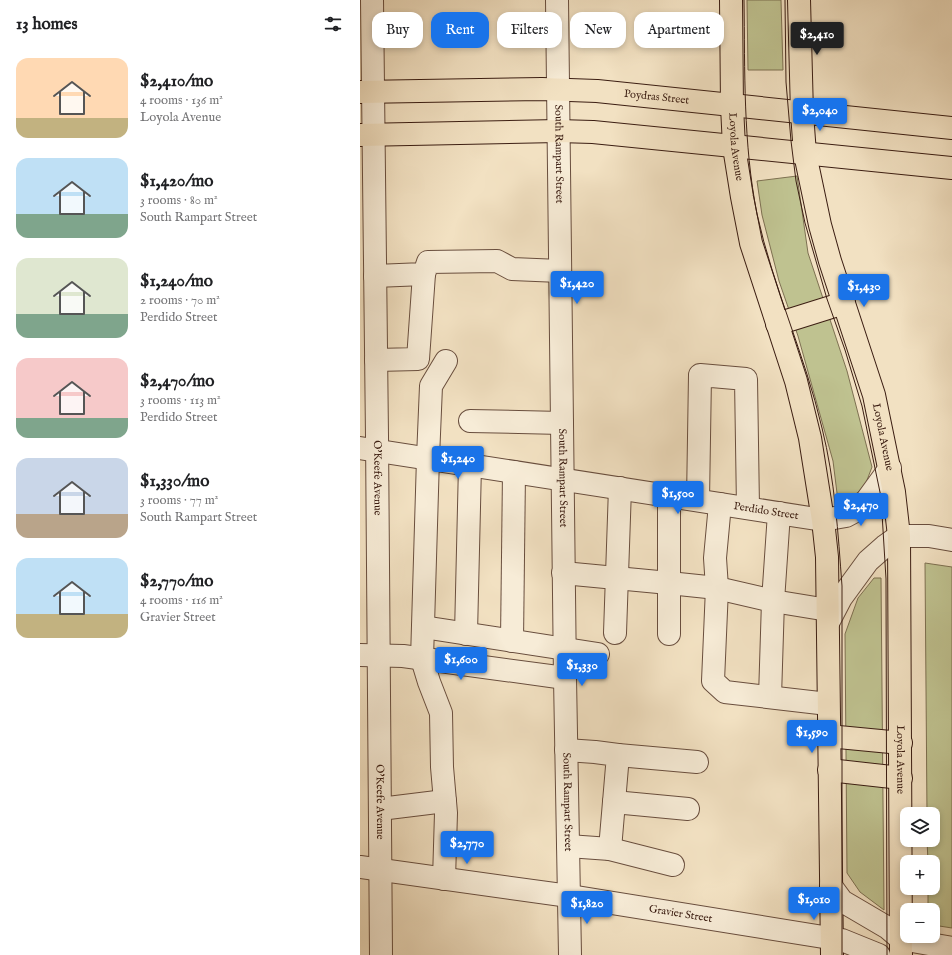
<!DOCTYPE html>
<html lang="en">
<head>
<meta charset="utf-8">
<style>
	:root { --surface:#fff; --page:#f2f2f2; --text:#202124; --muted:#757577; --accent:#1a73e8 }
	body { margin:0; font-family:"IM FELL English",serif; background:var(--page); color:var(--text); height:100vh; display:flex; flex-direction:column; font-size:15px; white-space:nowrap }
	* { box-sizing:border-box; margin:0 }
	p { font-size:13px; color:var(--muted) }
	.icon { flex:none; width:22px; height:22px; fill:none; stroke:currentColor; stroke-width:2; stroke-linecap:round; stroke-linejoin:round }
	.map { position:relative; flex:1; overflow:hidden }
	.drawer { display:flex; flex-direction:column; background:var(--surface); width:360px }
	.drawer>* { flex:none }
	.banner { position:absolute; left:12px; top:12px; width:380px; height:36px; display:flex; gap:8px }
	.buttons { position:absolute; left:540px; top:807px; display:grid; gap:8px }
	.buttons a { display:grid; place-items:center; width:40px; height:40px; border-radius:8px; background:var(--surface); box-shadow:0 2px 6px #0003; font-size:20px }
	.price { position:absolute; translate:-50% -34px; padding:0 9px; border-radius:4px; background:var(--accent); color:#fff; font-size:13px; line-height:26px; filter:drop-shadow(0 1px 2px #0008) }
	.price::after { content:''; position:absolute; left:50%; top:24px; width:12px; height:9px; margin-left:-6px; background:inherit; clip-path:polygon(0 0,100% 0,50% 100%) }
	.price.on { background:#222; color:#fff }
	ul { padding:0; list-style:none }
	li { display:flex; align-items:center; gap:12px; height:100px; padding:0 16px }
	li span { display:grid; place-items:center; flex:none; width:112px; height:80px; border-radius:12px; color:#555 }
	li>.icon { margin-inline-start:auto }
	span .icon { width:48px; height:48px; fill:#fffc; stroke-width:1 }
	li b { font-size:17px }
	h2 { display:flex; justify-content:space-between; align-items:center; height:48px; padding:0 16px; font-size:17px }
	.tag { padding:0 14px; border-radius:12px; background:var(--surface); box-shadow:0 2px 6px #0003; font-size:14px; line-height:36px }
	.tag.on { background:var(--accent); color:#fff }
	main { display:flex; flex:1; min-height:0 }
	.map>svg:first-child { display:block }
	.green { fill:#bfc290; stroke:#7d7051 }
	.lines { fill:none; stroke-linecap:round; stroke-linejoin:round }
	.minor-casing { stroke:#694e3e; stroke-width:24 }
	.major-casing { stroke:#3b1d12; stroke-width:24 }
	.minor { stroke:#f7ecd7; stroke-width:22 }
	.major { stroke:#f2e1c2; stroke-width:22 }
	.tram { stroke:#3b1d12; stroke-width:1 }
	.labels { text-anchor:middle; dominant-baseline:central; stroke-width:4; stroke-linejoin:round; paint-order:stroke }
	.street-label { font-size:11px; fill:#3b1d12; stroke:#f7ecd7 }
</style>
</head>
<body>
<main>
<section class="drawer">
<h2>13 homes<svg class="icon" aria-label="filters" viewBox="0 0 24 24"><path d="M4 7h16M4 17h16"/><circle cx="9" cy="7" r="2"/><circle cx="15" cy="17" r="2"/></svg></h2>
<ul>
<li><span style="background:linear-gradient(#ffd9b3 75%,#c2b280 0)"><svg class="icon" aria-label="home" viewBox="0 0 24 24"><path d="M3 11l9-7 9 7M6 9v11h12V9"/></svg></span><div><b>$2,410/mo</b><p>4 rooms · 136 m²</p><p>Loyola Avenue</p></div></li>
<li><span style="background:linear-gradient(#bfe0f5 70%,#7fa58c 0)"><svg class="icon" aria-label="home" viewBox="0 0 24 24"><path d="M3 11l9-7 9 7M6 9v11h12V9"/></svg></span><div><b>$1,420/mo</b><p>3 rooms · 80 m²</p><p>South Rampart Street</p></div></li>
<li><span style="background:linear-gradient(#dfe7d0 70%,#7fa58c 0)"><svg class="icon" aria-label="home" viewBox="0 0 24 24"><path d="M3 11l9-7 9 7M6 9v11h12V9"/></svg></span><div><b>$1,240/mo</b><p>2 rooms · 70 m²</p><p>Perdido Street</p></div></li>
<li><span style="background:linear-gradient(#f6c9c9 75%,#7fa58c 0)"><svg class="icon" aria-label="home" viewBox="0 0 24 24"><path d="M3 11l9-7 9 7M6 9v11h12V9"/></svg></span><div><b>$2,470/mo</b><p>3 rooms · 113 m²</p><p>Perdido Street</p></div></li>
<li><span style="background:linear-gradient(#c9d6e8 70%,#b9a48a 0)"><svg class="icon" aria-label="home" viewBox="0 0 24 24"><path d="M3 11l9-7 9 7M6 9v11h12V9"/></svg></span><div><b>$1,330/mo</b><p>3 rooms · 77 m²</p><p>South Rampart Street</p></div></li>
<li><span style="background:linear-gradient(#bfe0f5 70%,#c2b280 0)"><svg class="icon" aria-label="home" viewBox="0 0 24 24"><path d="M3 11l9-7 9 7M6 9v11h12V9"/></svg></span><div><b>$2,770/mo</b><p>4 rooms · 116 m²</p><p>Gravier Street</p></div></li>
</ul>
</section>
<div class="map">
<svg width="592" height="955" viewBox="0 0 592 955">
	<rect width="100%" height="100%" fill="#f2e1c2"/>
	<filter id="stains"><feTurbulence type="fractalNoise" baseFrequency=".005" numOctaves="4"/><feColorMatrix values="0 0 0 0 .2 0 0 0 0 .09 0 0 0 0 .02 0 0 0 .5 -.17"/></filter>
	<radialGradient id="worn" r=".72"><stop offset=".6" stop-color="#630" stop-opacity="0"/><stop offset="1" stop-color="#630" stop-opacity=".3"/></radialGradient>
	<!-- green -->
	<path class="green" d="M387 0H421L423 70H388Z
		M437 176 448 253 487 371 512 467 504 488 490 498 478 501 473 461 438 336 419 281 402 215 397 181Z
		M565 563 592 567V928L573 925V910H568V888H573V862H568L567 840H573V814H567Z
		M514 578H521L524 910 500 892 487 873 485 634 498 598Z"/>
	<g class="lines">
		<defs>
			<g id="minor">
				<path id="s1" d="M12 0 17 436 21 955"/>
				<path id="s2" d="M197 0 205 678 210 955"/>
				<path d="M15 276 64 274 68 262 137 261 152 269 200 271"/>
				<path d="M16 360 58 359 64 274"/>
				<path d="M110 421 202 423"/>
				<path id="s3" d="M0 448 463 520 486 516 501 508 530 468"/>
				<path d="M309 496V634"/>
				<path d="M338 500 340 375 386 379 388 508"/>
				<path d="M360 504 355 558 357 588 353 681 365 692 468 704"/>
				<path d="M203 573 309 583 357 588 413 601 468 610"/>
				<path d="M468 623 481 598 508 561 525 546 539 536H569L592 540"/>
				<path d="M63 627 238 654"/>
				<path d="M255 633 260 488"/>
				<path d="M106 634 110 465"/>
				<path d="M152 641 154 472"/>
				<path d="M0 655 43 656 205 678"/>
				<path d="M410 697 413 601 419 513"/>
				<path d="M206 750 235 752 258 755 250 849 208 846"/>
				<path d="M258 755 337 762"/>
				<path d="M254 802 328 809"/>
				<path d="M20 809 85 801"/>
				<path d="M250 849 313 865"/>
				<path id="s4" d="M0 867 209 896 482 940 519 955"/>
				<path d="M84 879 86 813 82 767 81 713 69 682 62 659 68 458 71 386 86 361"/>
				<path d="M471 886 482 901 528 928 541 939 592 948"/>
			</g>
			<g id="major">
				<path id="s5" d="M371 0 372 106 374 147 382 197 391 243 436 381 450 438 463 520 467 557 472 955"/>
				<path id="s6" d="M439 0 442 113 445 154 460 225 470 261 514 395 534 492 539 536 541 955"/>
				<path id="s7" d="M0 92 182 89 237 91 592 128"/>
				<path d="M0 135 198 131 233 132 592 168"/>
				<path d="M417 324 484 303"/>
				<path d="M468 736 541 743"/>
				<path d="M469 770 541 778"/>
			</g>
		</defs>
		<!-- minor casing -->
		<use href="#minor" class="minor-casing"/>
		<!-- major casing -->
		<use href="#major" class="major-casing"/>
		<!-- minor -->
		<use href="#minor" class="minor"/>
		<!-- major -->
		<use href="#major" class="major"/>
		<!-- tram -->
		<path class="tram" d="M384 0C385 71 383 143 397 214 413 287 445 355 462 428 475 480 478 533 482 586V955
			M425 0 426 82 431 141 436 181 445 223 467 299 485 350 502 406 521 497 526 579 527 955"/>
	</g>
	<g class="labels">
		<!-- street labels -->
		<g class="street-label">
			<text stroke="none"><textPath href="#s7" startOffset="297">Poydras Street</textPath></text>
			<text stroke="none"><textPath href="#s5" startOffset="147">Loyola Avenue</textPath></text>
			<text stroke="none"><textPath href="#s2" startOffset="154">South Rampart Street</textPath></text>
			<text stroke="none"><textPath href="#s6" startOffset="448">Loyola Avenue</textPath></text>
			<text stroke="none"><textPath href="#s1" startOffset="478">O'Keefe Avenue</textPath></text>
			<text stroke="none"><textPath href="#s2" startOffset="478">South Rampart Street</textPath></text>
			<text stroke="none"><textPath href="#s3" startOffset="411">Perdido Street</textPath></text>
			<text stroke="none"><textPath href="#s6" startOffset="772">Loyola Avenue</textPath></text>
			<text stroke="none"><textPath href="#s1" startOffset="802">O'Keefe Avenue</textPath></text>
			<text stroke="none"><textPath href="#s2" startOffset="802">South Rampart Street</textPath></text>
			<text stroke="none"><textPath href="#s4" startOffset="324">Gravier Street</textPath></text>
		</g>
	</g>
	<rect width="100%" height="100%" filter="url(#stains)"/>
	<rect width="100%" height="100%" fill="url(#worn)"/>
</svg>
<div class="buttons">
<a><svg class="icon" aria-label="layers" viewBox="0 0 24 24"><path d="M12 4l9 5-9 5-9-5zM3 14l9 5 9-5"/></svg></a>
<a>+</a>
<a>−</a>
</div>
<b class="price on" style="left:457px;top:56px">$2,410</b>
<b class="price" style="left:460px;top:132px">$2,040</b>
<b class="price" style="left:217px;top:305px">$1,420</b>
<b class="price" style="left:504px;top:308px">$1,430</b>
<b class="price" style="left:98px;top:480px">$1,240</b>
<b class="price" style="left:318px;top:515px">$1,500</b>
<b class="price" style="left:501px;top:527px">$2,470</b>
<b class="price" style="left:101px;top:681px">$1,600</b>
<b class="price" style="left:222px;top:687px">$1,330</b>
<b class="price" style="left:452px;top:754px">$1,590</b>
<b class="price" style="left:107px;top:865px">$2,770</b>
<b class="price" style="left:454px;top:921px">$1,010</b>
<b class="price" style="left:227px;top:925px">$1,820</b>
<div class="banner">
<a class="tag">Buy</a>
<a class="tag on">Rent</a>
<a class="tag">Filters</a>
<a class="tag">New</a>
<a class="tag">Apartment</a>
</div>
</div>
</main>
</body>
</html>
